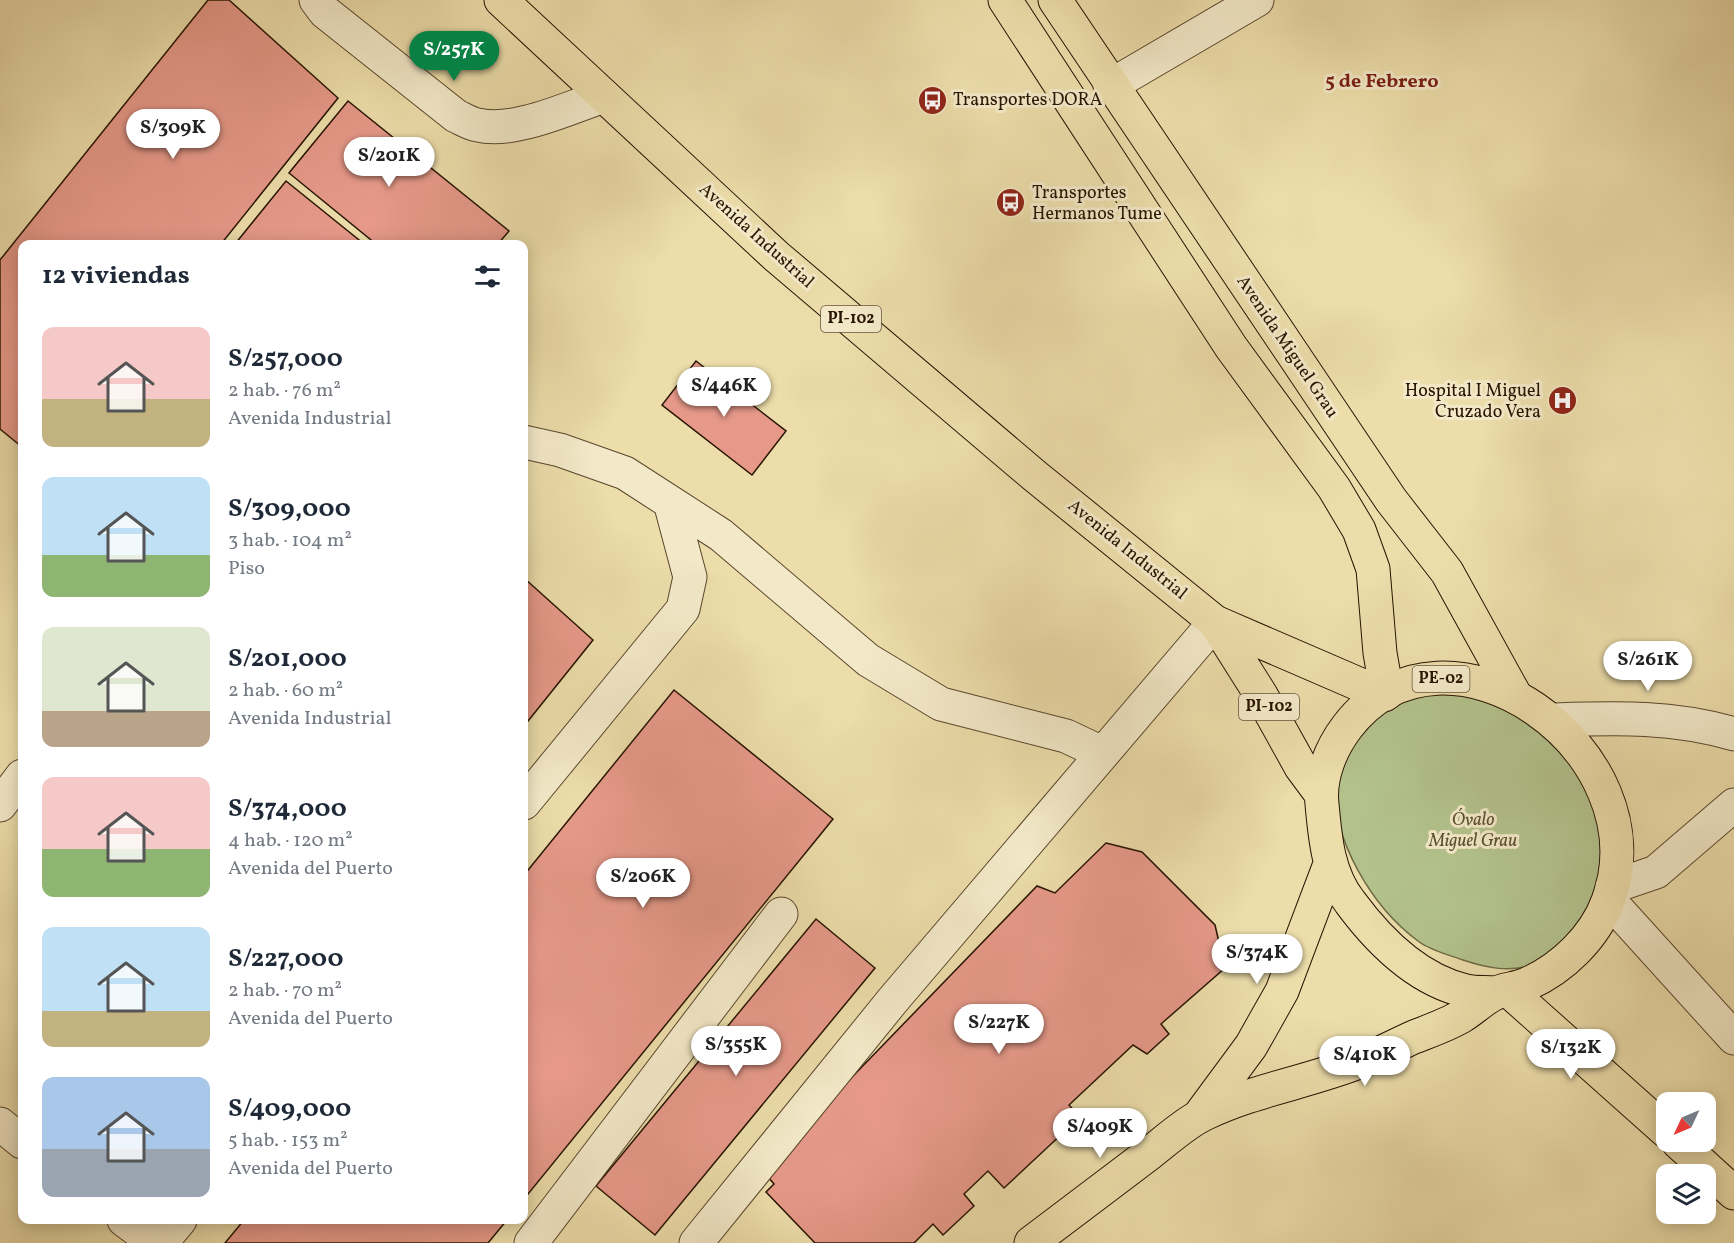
<!DOCTYPE html>
<html lang="es">
<head>
<meta charset="utf-8">
<style>
	:root { --surface:#fff; --page:#f2f2f3; --text:#1f2937; --muted:#747a83; --accent:#0b8043 }
	body { margin:0; font-family:Vollkorn,serif; background:var(--page); color:var(--text); height:100vh; display:flex; flex-direction:column; font-size:22px; white-space:nowrap }
	* { box-sizing:border-box; margin:0 }
	p { font-size:20px; color:var(--muted) }
	.icon { flex:none; width:33px; height:33px; fill:none; stroke:currentColor; stroke-width:2; stroke-linecap:round; stroke-linejoin:round }
	.map { position:relative; flex:1; overflow:hidden }
	.panel { position:absolute; left:18px; top:240px; width:510px; height:984px; display:flex; flex-direction:column; background:var(--surface); border-radius:12px; box-shadow:0 3px 15px #0003 }
	.panel>* { flex:none }
	.needle { width:39px; rotate:226deg }
	.controls { position:absolute; left:1656px; top:1092px; display:grid; gap:12px }
	.controls a { display:grid; place-items:center; width:60px; height:60px; border-radius:12px; background:var(--surface); box-shadow:0 3px 15px #0003; font-size:30px }
	.price { position:absolute; translate:-50% -51px; padding:0 14px; border-radius:21px; background:#fff; color:#222; font-size:20px; line-height:39px; filter:drop-shadow(0 2px 3px #0008) }
	.price::after { content:''; position:absolute; left:50%; top:36px; width:18px; height:14px; margin-left:-9px; background:inherit; clip-path:polygon(0 0,100% 0,50% 100%) }
	.price.on { background:var(--accent); color:#fff }
	ul { padding:0; list-style:none }
	li { display:flex; align-items:center; gap:18px; height:150px; padding:0 24px }
	li span { display:grid; place-items:center; flex:none; width:168px; height:120px; border-radius:12px; color:#555 }
	li>.icon { margin-inline-start:auto }
	span .icon { width:72px; height:72px; fill:#fffc; stroke-width:1 }
	li b { font-size:26px }
	h2 { display:flex; justify-content:space-between; align-items:center; height:72px; padding:0 24px; font-size:26px }
	.map>svg:first-child { display:block }
	.green { fill:#b3c28c; stroke:#6e6b47; stroke-width:1.5 }
	.building { fill:#e69989; stroke:#281402; stroke-width:1.5 }
	.lines { fill:none; stroke-linecap:round; stroke-linejoin:round }
	.minor-casing { stroke:#59462c; stroke-width:35 }
	.major-casing { stroke:#281402; stroke-width:35 }
	.highway-casing { stroke:#281402; stroke-width:35 }
	.minor { stroke:#f3e9c8; stroke-width:33 }
	.major { stroke:#ecddaa; stroke-width:33 }
	.highway { stroke:#ecddaa; stroke-width:33 }
	.labels { text-anchor:middle; dominant-baseline:central; stroke-width:6; stroke-linejoin:round; paint-order:stroke }
	.shield { fill:#f3e9c8; stroke:#65543d; stroke-width:1.5 }
	.shield-label { font-size:16px; font-weight:bold; fill:#281402 }
	.poi-label { font-size:18px; fill:#281402; stroke:#f3e9c8; text-anchor:start }
	.street-label { font-size:18px; fill:#281402; stroke:#f3e9c8 }
	.park-label { font-size:18px; font-style:italic; fill:#595132; stroke:#f3e9c8 }
	.neighbourhood-label { font-size:20px; font-weight:bold; fill:#7a1f14; stroke:#f3e9c8 }
</style>
</head>
<body>
<div class="map">
<svg width="1734" height="1243" viewBox="0 0 1734 1243">
	<rect width="100%" height="100%" fill="#ecddaa"/>
	<filter id="stains"><feTurbulence type="fractalNoise" baseFrequency=".00333" numOctaves="4"/><feColorMatrix values="0 0 0 0 .2 0 0 0 0 .09 0 0 0 0 .02 0 0 0 .5 -.17"/></filter>
	<radialGradient id="worn" r=".72"><stop offset=".6" stop-color="#630" stop-opacity="0"/><stop offset="1" stop-color="#630" stop-opacity=".3"/></radialGradient>
	<!-- green -->
	<path class="green" d="M1430 689C1449 692 1471 693 1488 700 1570 732 1645 847 1578 925 1569 936 1546 960 1534 964 1510 973 1487 968 1463 960 1449 955 1429 950 1418 941 1372 907 1332 840 1334 781 1335 759 1366 721 1384 708 1396 699 1416 695 1430 689Z"/>
	<!-- building -->
	<path class="building" d="M208 0H229L338 98 221 244H22V447L0 429V260Z
		M348 101 509 231 498 244H376L289 173Z
		M286 181 364 244H235Z
		M696 361 786 431 752 475 662 405Z
		M524 578 593 640 524 726Z
		M674 690 833 819 524 1199V875Z
		M1106 843 1142 852 1215 925 1225 968 1161 1024 1169 1034 1147 1054 1133 1045 1069 1105 1080 1117 1004 1188 988 1171 964 1194 974 1206 943 1235 933 1224 914 1243H815L766 1192 774 1184 762 1170 1037 886 1055 893Z
		M816 919 875 968 655 1235 596 1186Z
		M244 1220H507L488 1243H225Z"/>
	<g class="lines">
		<defs>
			<path id="minor" d="M316 0 325 12 456 116C463 119 470 124 478 125 514 134 570 107 604 96
				M1110 86 1257 0
				M524 442 560 450 625 473 721 535 868 660 941 704 1066 736 1102 753
				M1553 720C1617 718 1672 716 1734 734
				M524 803 683 609 690 577 670 502
				M0 805 22 776
				M1612 887 1656 872 1734 805
				M1609 900 1734 1038
				M0 1124 22 1142
				M124 1220 155 1243
				M161 1243 180 1220
				M531 1243 781 914
				M696 1243 893 1000 1215 622"/>
			<path id="major" d="M501 0 776 256 1035 476 1215 622 1384 695
				M1215 622 1261 695 1301 767 1321 794
				M1509 991 1666 1131
				M1200 1115 1251 1046 1282 991 1330 864
				M1678 1142 1734 1193
				M1031 1243C1071 1213 1110 1183 1150 1153 1167 1140 1185 1123 1204 1114 1254 1090 1308 1082 1359 1062 1378 1055 1396 1045 1414 1037 1429 1031 1447 1025 1462 1016 1472 1010 1481 1001 1492 995 1502 989 1516 989 1527 984 1562 969 1595 937 1608 901 1663 751 1446 597 1347 727 1331 748 1319 777 1322 804 1325 838 1328 874 1350 902 1378 940 1418 980 1466 991 1475 993 1486 992 1496 993"/>
			<path id="highway" d="M1005 0 1231 347 1334 488 1359 530 1373 569 1380 653 1387 693
				M1055 0 1391 500 1447 572 1516 697"/>
		</defs>
		<!-- minor casing -->
		<use href="#minor" class="minor-casing"/>
		<!-- major casing -->
		<use href="#major" class="major-casing"/>
		<!-- highway casing -->
		<use href="#highway" class="highway-casing"/>
		<!-- minor -->
		<use href="#minor" class="minor"/>
		<!-- major -->
		<use href="#major" class="major"/>
		<!-- highway -->
		<use href="#highway" class="highway"/>
	</g>
	<!-- icons -->
	<defs>
		<symbol id="bus-disc" viewBox="-11 -11 22 22"><circle r="9.5" fill="#8f2418" stroke="#f3e9c8"/><path d="M-5-6H5V4H4V6H2V4H-2V6H-4V4H-5ZM-3.5-4V0h7V-4ZM-3.5 1.2v1.5H-2V1.2ZM2 1.2v1.5H3.5V1.2Z" fill="#fff"/></symbol>
		<symbol id="hospital-disc" viewBox="-11 -11 22 22"><circle r="9.5" fill="#8f2418" stroke="#f3e9c8"/><path d="M-5-5h3v3.5h4V-5h3V5h-3V1.5h-4V5h-3Z" fill="#fff"/></symbol>
	</defs>
	<g fill-rule="evenodd">
		<use href="#bus-disc" x="916" y="84" width="33" height="33"/>
		<use href="#bus-disc" x="994" y="186" width="33" height="33"/>
		<use href="#hospital-disc" x="1546" y="384" width="33" height="33"/>
	</g>
	<g class="labels">
		<!-- shield labels -->
		<g class="shield">
			<rect x="821" y="306" width="60" height="26" rx="4.5"/>
			<rect x="1412.5" y="666" width="57" height="26" rx="4.5"/>
			<rect x="1239" y="694" width="60" height="26" rx="4.5"/>
		</g>
		<g class="shield-label">
			<text x="851" y="319">PI-102</text>
			<text x="1441" y="679">PE-02</text>
			<text x="1269" y="707">PI-102</text>
		</g>
		<!-- poi labels -->
		<g class="poi-label">
			<text x="953" y="100">Transportes DORA</text>
			<text x="1032" y="193">Transportes<tspan x="1032" dy="21">Hermanos Tume</tspan></text>
			<text x="1541" y="391" text-anchor="end">Hospital I Miguel<tspan x="1541" dy="21">Cruzado Vera</tspan></text>
		</g>
		<!-- street labels -->
		<g class="street-label">
			<text transform="translate(756 236) rotate(42)">Avenida Industrial</text>
			<text transform="translate(1287 347) rotate(56)">Avenida Miguel Grau</text>
			<text transform="translate(1127 550) rotate(39)">Avenida Industrial</text>
		</g>
		<!-- park labels -->
		<g class="park-label">
			<text x="1473" y="820">Óvalo<tspan x="1473" dy="21">Miguel Grau</tspan></text>
		</g>
		<!-- neighbourhood labels -->
		<g class="neighbourhood-label">
			<text x="1382" y="82">5 de Febrero</text>
		</g>
	</g>
	<rect width="100%" height="100%" filter="url(#stains)"/>
	<rect width="100%" height="100%" fill="url(#worn)"/>
</svg>
<div class="controls">
<a><svg class="needle" viewBox="-14 -14 28 28"><path d="M0-13l5 13h-10z" fill="#e53935"/><path d="M0 13l5-13h-10z" fill="#747a83"/></svg></a>
<a><svg class="icon" aria-label="layers" viewBox="0 0 24 24"><path d="M12 4l9 5-9 5-9-5zM3 14l9 5 9-5"/></svg></a>
</div>
<b class="price on" style="left:454px;top:82px">S/257K</b>
<b class="price" style="left:173px;top:160px">S/309K</b>
<b class="price" style="left:389px;top:188px">S/201K</b>
<b class="price" style="left:724px;top:418px">S/446K</b>
<b class="price" style="left:1648px;top:692px">S/261K</b>
<b class="price" style="left:643px;top:909px">S/206K</b>
<b class="price" style="left:1257px;top:985px">S/374K</b>
<b class="price" style="left:999px;top:1055px">S/227K</b>
<b class="price" style="left:736px;top:1077px">S/355K</b>
<b class="price" style="left:1571px;top:1080px">S/132K</b>
<b class="price" style="left:1365px;top:1087px">S/410K</b>
<b class="price" style="left:1100px;top:1159px">S/409K</b>
<section class="panel">
<h2>12 viviendas<svg class="icon" aria-label="filters" viewBox="0 0 24 24"><path d="M4 7h16M4 17h16"/><circle cx="9" cy="7" r="2"/><circle cx="15" cy="17" r="2"/></svg></h2>
<ul>
<li><span style="background:linear-gradient(#f6c9c9 60%,#c2b280 0)"><svg class="icon" aria-label="home" viewBox="0 0 24 24"><path d="M3 11l9-7 9 7M6 9v11h12V9"/></svg></span><div><b>S/257,000</b><p>2 hab. · 76 m²</p><p>Avenida Industrial</p></div></li>
<li><span style="background:linear-gradient(#bfe0f5 65%,#8fb573 0)"><svg class="icon" aria-label="home" viewBox="0 0 24 24"><path d="M3 11l9-7 9 7M6 9v11h12V9"/></svg></span><div><b>S/309,000</b><p>3 hab. · 104 m²</p><p>Piso</p></div></li>
<li><span style="background:linear-gradient(#dfe7d0 70%,#b9a48a 0)"><svg class="icon" aria-label="home" viewBox="0 0 24 24"><path d="M3 11l9-7 9 7M6 9v11h12V9"/></svg></span><div><b>S/201,000</b><p>2 hab. · 60 m²</p><p>Avenida Industrial</p></div></li>
<li><span style="background:linear-gradient(#f6c9c9 60%,#8fb573 0)"><svg class="icon" aria-label="home" viewBox="0 0 24 24"><path d="M3 11l9-7 9 7M6 9v11h12V9"/></svg></span><div><b>S/374,000</b><p>4 hab. · 120 m²</p><p>Avenida del Puerto</p></div></li>
<li><span style="background:linear-gradient(#bfe0f5 70%,#c2b280 0)"><svg class="icon" aria-label="home" viewBox="0 0 24 24"><path d="M3 11l9-7 9 7M6 9v11h12V9"/></svg></span><div><b>S/227,000</b><p>2 hab. · 70 m²</p><p>Avenida del Puerto</p></div></li>
<li><span style="background:linear-gradient(#a9c7e8 60%,#9aa5b1 0)"><svg class="icon" aria-label="home" viewBox="0 0 24 24"><path d="M3 11l9-7 9 7M6 9v11h12V9"/></svg></span><div><b>S/409,000</b><p>5 hab. · 153 m²</p><p>Avenida del Puerto</p></div></li>
</ul>
</section>
</div>
</body>
</html>
